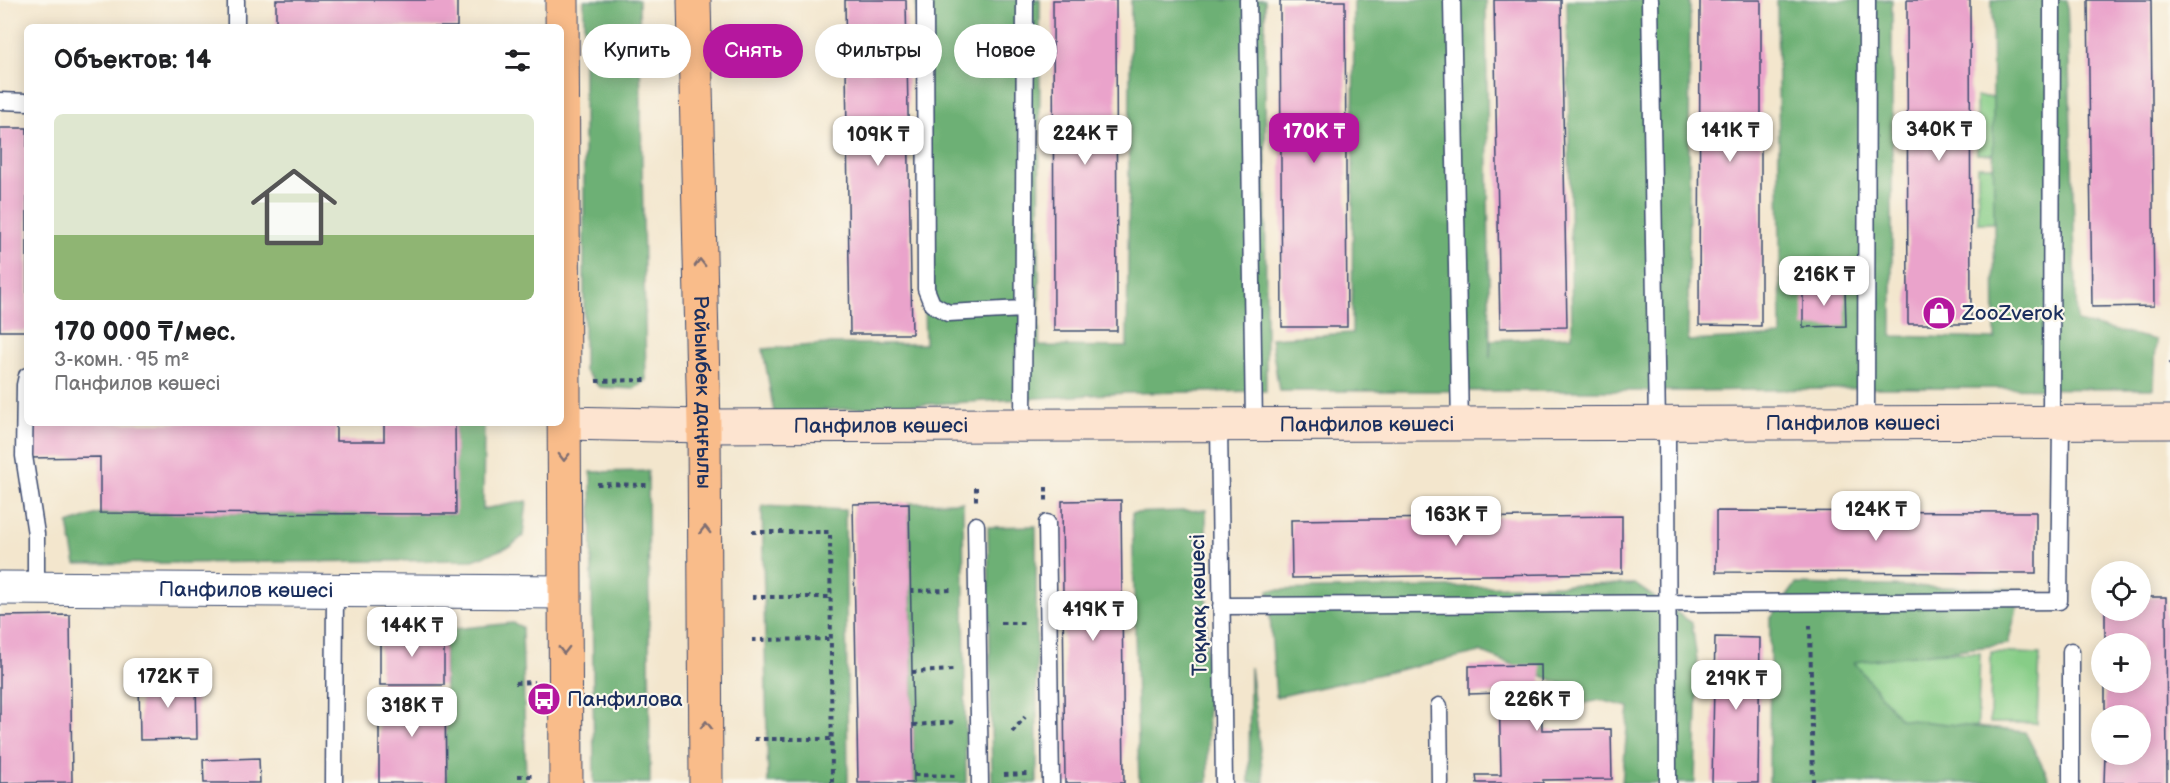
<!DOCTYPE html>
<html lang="ru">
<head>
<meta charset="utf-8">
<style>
	:root { --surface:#fff; --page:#f2f2f2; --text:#202124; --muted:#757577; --line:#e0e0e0; --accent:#b5179e }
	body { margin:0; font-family:"Balsamiq Sans",sans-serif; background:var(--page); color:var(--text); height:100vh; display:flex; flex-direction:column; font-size:22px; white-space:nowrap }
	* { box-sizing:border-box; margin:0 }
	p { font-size:20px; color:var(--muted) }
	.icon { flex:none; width:33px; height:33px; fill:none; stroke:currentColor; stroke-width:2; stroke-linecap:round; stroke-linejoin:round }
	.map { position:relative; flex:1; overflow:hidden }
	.side { position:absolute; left:24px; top:24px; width:540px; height:402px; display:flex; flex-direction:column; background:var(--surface); border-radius:9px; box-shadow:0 3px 15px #0003 }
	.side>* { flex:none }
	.banner { position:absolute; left:582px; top:24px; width:570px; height:54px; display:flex; gap:12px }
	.buttons { position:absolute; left:2091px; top:561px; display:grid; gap:12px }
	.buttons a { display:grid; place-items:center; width:60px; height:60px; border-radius:50%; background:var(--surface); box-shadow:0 3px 15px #0003; font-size:30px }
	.price { position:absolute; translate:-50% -51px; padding:0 14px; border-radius:12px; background:#fff; color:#222; font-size:20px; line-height:39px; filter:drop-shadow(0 2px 3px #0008) }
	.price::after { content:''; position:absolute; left:50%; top:36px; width:18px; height:14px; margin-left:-9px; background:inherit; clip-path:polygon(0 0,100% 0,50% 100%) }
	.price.current { background:var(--accent); color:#fff }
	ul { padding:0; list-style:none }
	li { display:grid; align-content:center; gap:12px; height:318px; padding:0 30px }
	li+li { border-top:2px solid var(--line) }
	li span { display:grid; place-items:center; height:186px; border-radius:9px; color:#555 }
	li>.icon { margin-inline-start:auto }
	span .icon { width:108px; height:108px; fill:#fffc; stroke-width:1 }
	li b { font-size:26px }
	h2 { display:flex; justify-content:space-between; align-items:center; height:72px; padding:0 30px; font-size:26px }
	.tag { padding:0 21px; border-radius:27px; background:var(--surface); box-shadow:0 3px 15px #0003; font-size:21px; line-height:54px }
	.tag.current { background:var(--accent); color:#fff }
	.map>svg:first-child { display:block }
	.green { fill:#87cd87; stroke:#517e72; stroke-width:1.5 }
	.forest { fill:#6db074; stroke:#447069; stroke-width:1.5 }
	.building { fill:#eaa3cb }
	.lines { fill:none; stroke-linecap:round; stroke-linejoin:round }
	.lane-casing { stroke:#3b4a6f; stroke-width:19 }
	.street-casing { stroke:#3b4a6f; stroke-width:35 }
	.secondary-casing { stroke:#3b4a6f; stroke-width:35 }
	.primary-casing { stroke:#3b4a6f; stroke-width:35 }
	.path { stroke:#3b4a6f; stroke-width:4; stroke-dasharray:4.5 4.5; stroke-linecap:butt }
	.lane { stroke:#fff; stroke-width:16 }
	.street { stroke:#fff; stroke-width:33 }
	.secondary { stroke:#fde4d0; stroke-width:33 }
	.primary { stroke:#f9bc8a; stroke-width:33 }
	.oneway { stroke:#7f6e72 }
	.labels { text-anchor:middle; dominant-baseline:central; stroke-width:4.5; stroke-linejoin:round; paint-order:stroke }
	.poi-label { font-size:21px; fill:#1b2f5e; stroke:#fbf7ec; text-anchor:start }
	.street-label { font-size:21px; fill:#1b2f5e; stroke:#fbf7ec }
</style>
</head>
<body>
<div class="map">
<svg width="2170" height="783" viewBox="0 0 2170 783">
	<rect width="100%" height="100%" fill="#fbf7ec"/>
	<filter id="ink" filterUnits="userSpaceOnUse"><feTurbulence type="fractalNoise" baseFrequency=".0167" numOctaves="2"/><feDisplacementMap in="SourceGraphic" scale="12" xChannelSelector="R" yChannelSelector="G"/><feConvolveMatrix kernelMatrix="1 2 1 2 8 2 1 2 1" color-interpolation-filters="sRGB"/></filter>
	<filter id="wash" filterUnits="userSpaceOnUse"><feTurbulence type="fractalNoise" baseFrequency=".008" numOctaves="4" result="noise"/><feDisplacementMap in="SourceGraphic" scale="24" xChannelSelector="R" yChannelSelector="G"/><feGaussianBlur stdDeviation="1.35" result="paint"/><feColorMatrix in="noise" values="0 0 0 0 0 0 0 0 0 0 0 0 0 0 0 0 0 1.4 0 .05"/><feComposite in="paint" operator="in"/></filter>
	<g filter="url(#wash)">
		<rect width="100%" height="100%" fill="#f3e6cd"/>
		<!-- green -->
		<path class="green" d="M1976 97H2038L2039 154H1977Z
			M1978 166H2040V223H1978Z
			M1852 650 1980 653 1977 743 1848 741Z
			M1991 652 2040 654 2037 723H1990Z"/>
		<!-- forest -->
		<path class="forest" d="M584 0H639L646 380 634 389 599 387 584 370Z
			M916 0H1040L1039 346 1127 347 1131 0H1265L1266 391 1127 393 774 413 763 349 827 344H925Z
			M1354 0H1486L1490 358 1491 340 1572 336 1567 0H1690L1688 341 1781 336 1777 0H1892V336L1995 339 1992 0H2067L2077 322 2156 340 2154 389 1893 388 1687 391H1279L1271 338 1352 333Z
			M455 423H484L483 509 527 501 523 536 511 546 473 560 76 564 68 524 100 513 455 514Z
			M648 471 650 783H594L591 472Z
			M963 502 966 783H914L909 503Z
			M762 506 845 510 848 783H768Z
			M1206 510 1208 783H1139L1132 513Z
			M1036 526 1037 783H992L988 527Z
			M1635 584 1692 623 1698 668 1695 783H1622L1629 707 1600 700 1578 705 1565 685 1480 652 1276 697 1268 590Z
			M1796 584 2022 589 2008 644 1854 662 1900 719 2025 732 2049 779V783H1769L1770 619Z
			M513 623 522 627 526 783H446L444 630Z
			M1250 667 1264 783H1249Z"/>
		<g id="blocks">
			<!-- building -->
			<path class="building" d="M276 0H457V27H276Z
				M845 0H906L912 334H850Z
				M1053 0H1116L1117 331H1054Z
				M1494 0H1561L1567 327 1500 328Z
				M1700 0H1761V326L1699 325Z
				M1907 0H1970L1971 324H1908Z
				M2088 0H2151L2154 306 2092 307Z
				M1280 1H1345L1347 327H1282Z
				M0 128H27V331H0Z
				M1803 288H1845L1846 326 1803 327Z
				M27 423H336V441H384V423H455L456 514 100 513V457L27 458Z
				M1121 500 1124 783H1065L1062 501Z
				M909 503 914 783H858L853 504Z
				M1716 511 2036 512V573L1716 572Z
				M1622 516V573L1292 578 1291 520Z
				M2140 597H2166L2167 783H2104L2105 754H2140V716H2105V682H2140V644H2105V610H2140Z
				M70 615 72 782 0 783V616Z
				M444 630V685H380V631Z
				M1715 637 1760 638 1758 783H1712Z
				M1541 665 1542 730 1611 729 1612 779 1543 780V783H1477L1476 775H1501L1499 693 1469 694V666Z
				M196 678 197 739 140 740 139 679Z
				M445 693 446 783H379V694Z
				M259 758 260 783H204L203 760Z"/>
		</g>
	</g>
	<g filter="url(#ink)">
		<use href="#blocks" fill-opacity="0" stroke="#3b4a6f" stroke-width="1.5"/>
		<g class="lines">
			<defs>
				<path id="lane" d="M925 0 926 289 932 304 948 313 1023 309
					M1248 0 1254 425
					M1452 0 1460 425
					M1650 0 1657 425
					M236 27V0
					M0 101 27 102
					M27 376 25 385 24 456 36 534V588
					M1866 424 1867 0
					M2051 424 2052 0
					M1219 425 1224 783
					M1667 425 1668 783
					M1023 426 1025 0
					M1047 523 1051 783
					M976 525 980 783
					M1221 606 2059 601 2061 424
					M2071 651V783
					M1439 706 1440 783
					M334 783 335 590"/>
				<g id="street">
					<path id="s1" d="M0 588 564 592"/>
				</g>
				<g id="secondary">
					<path id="s2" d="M565 423 704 426 2170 422"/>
				</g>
				<g id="primary">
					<path d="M562 0 566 783"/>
					<path id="s3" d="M694 0 704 426 706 783"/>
				</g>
			</defs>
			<!-- lane casing -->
			<use href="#lane" class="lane-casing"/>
			<!-- street casing -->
			<use href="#street" class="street-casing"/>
			<!-- secondary casing -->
			<use href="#secondary" class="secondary-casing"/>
			<!-- primary casing -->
			<use href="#primary" class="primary-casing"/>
			<!-- path -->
			<path class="path" d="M2169 364H2170
				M596 381 646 380
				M597 484 648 485
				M976 487V503
				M1046 487V501
				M752 532H830L832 783
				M910 591 953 590
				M752 597H830
				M1001 623H1026
				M1810 625 1813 783
				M752 640 831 639
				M912 672 954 670
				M515 683 534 682
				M913 725 957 722
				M1012 732 1025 717
				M754 739H832
				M914 775 958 776
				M1004 775 1027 774
				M518 776H535"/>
			<!-- lane -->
			<use href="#lane" class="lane"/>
			<!-- street -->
			<use href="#street" class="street"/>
			<!-- secondary -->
			<use href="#secondary" class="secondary"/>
			<!-- primary -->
			<use href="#primary" class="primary"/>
		</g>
		<!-- one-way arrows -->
		<defs><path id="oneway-chevron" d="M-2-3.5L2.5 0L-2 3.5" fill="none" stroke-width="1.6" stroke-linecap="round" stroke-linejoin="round" transform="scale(1.5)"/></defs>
		<g class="oneway">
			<use href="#oneway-chevron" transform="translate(700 263) rotate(-91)"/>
			<use href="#oneway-chevron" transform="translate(564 457) rotate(91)"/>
			<use href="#oneway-chevron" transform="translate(705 530) rotate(-90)"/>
			<use href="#oneway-chevron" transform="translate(564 650) rotate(89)"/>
			<use href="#oneway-chevron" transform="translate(706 725) rotate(-90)"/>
		</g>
	</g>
	<!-- icons -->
	<defs>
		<symbol id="shop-disc" viewBox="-11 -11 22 22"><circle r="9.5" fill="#b5179e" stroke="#fbf7ec"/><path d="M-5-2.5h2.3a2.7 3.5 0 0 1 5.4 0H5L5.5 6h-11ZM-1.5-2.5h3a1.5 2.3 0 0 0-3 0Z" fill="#fff"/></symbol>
		<symbol id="bus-disc" viewBox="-11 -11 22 22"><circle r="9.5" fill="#b5179e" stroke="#fbf7ec"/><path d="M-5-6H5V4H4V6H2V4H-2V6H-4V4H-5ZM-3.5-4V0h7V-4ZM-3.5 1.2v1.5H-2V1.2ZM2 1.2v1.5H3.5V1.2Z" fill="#fff"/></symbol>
	</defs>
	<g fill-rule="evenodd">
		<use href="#shop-disc" x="1920" y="294" width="38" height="38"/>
		<use href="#bus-disc" x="525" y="680" width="38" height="38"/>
	</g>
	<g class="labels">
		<!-- poi labels -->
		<g class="poi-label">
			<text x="1962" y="313">ZooZverok</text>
			<text x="567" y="699">Панфилова</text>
		</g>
		<!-- street labels -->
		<g class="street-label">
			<text stroke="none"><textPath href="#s3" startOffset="392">Райымбек даңғылы</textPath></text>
			<text stroke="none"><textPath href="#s2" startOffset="1288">Панфилов көшесі</textPath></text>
			<text stroke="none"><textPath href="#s2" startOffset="802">Панфилов көшесі</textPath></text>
			<text stroke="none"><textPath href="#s2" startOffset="316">Панфилов көшесі</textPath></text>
			<text stroke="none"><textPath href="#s1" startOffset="246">Панфилов көшесі</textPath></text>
			<text transform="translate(1199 605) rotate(-91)">Тоқмақ көшесі</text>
		</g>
	</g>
</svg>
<div class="buttons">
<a><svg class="icon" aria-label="locate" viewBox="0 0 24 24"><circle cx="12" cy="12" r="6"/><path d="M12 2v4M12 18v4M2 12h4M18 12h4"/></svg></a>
<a>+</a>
<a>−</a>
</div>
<b class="price" style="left:1939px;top:162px">340K ₸</b>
<b class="price" style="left:1730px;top:163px">141K ₸</b>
<b class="price current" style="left:1314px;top:164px">170K ₸</b>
<b class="price" style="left:1085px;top:166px">224K ₸</b>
<b class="price" style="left:878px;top:167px">109K ₸</b>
<b class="price" style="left:1824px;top:307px">216K ₸</b>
<b class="price" style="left:1876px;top:542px">124K ₸</b>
<b class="price" style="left:1456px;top:547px">163K ₸</b>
<b class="price" style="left:1093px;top:642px">419K ₸</b>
<b class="price" style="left:412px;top:658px">144K ₸</b>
<b class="price" style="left:168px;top:709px">172K ₸</b>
<b class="price" style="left:1736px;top:711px">219K ₸</b>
<b class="price" style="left:1537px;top:732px">226K ₸</b>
<b class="price" style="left:412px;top:738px">318K ₸</b>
<div class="banner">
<a class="tag">Купить</a>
<a class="tag current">Снять</a>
<a class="tag">Фильтры</a>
<a class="tag">Новое</a>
</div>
<section class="side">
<h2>Объектов: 14<svg class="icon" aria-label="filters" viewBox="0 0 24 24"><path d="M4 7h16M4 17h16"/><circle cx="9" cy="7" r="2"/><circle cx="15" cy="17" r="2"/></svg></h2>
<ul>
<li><span style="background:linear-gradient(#dfe7d0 65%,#8fb573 0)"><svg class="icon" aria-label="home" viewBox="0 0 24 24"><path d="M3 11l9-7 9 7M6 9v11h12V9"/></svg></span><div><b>170 000 ₸/мес.</b><p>3-комн. · 95 m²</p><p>Панфилов көшесі</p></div></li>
</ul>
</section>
</div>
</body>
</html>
